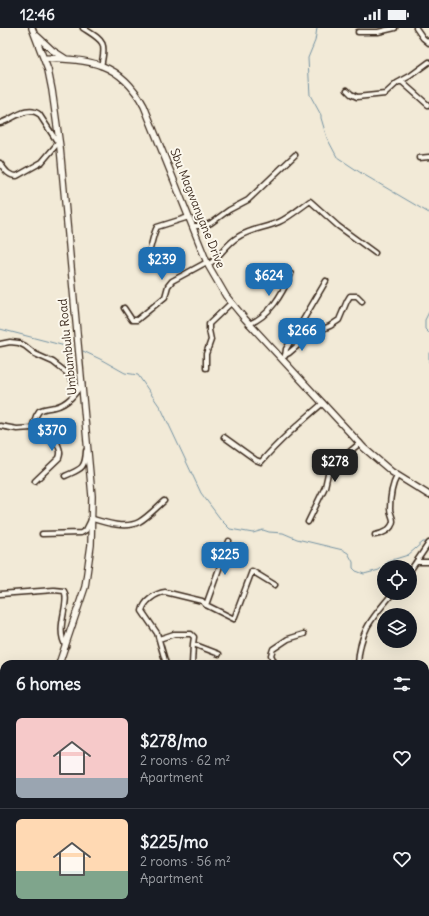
<!DOCTYPE html>
<html lang="en">
<head>
<meta charset="utf-8">
<style>
	:root { --surface:#171b24; --page:#20242c; --text:#f1f3f6; --muted:#9ea1a6; --line:#363941; --accent:#1f6fb2 }
	body { margin:0; font-family:Delius,sans-serif; background:var(--page); color:var(--text); height:100vh; display:flex; flex-direction:column; font-size:15px; white-space:nowrap }
	* { box-sizing:border-box; margin:0 }
	p { font-size:13px; color:var(--muted) }
	.icon { flex:none; width:22px; height:22px; fill:none; stroke:currentColor; stroke-width:2; stroke-linecap:round; stroke-linejoin:round }
	.map { position:relative; flex:1; overflow:hidden }
	.details { position:absolute; left:0px; top:632px; width:429px; height:256px; display:flex; flex-direction:column; background:var(--surface); border-radius:12px 12px 0 0; box-shadow:0 4px 16px #0002 }
	.details>* { flex:none }
	.buttons { position:absolute; left:377px; top:532px; display:grid; gap:8px }
	.buttons a { display:grid; place-items:center; width:40px; height:40px; border-radius:50%; background:var(--surface); box-shadow:0 4px 16px #0002; font-size:20px }
	.price { position:absolute; translate:-50% -34px; padding:0 9px; border-radius:8px; background:var(--accent); color:#fff; font-size:13px; line-height:26px; filter:drop-shadow(0 1px 2px #0008) }
	.price::after { content:''; position:absolute; left:50%; top:24px; width:12px; height:9px; margin-left:-6px; background:inherit; clip-path:polygon(0 0,100% 0,50% 100%) }
	.price.selected { background:#222; color:#fff }
	ul { padding:0; list-style:none }
	li { display:flex; align-items:center; gap:12px; height:100px; padding:0 16px }
	li+li { border-top:1px solid var(--line) }
	li span { display:grid; place-items:center; flex:none; width:112px; height:80px; border-radius:6px; color:#555 }
	li>.icon { margin-inline-start:auto }
	span .icon { width:48px; height:48px; fill:#fffc; stroke-width:1 }
	li b { font-size:17px }
	h2 { display:flex; justify-content:space-between; align-items:center; height:48px; padding:0 16px; font-size:17px }
	.status { display:flex; justify-content:space-between; align-items:center; height:28px; padding:0 20px; background:var(--surface); direction:ltr }
	.status svg { height:11px; fill:currentColor }
	.map>svg:first-child { display:block }
	.lines { fill:none; stroke-linecap:round; stroke-linejoin:round }
	.stream { stroke:#7593a3; stroke-width:1 }
	.street-casing { stroke:#3b2a1e; stroke-width:7 }
	.secondary-casing { stroke:#3b2a1e; stroke-width:8 }
	.street { stroke:#fbf7ec; stroke-width:4 }
	.secondary { stroke:#fbf7ec; stroke-width:5.5 }
	.labels { text-anchor:middle; dominant-baseline:central; stroke-width:4; stroke-linejoin:round; paint-order:stroke }
	.street-label { font-size:12px; fill:#3b2a1e; stroke:#fbf7ec }
</style>
</head>
<body>
<div class="status"><b>12:46</b><svg viewBox="0 0 49 12"><path d="M0 12V9h3v3zM5 12V6h3v6zM10 12V3h3v9zM15 12V0h3v12zM26 1h20v11H26zM47 4h2v5h-2z"/></svg></div>
<div class="map">
<svg width="429" height="888" viewBox="0 0 429 888">
	<rect width="100%" height="100%" fill="#f2ead7"/>
	<filter id="ink" filterUnits="userSpaceOnUse"><feTurbulence type="fractalNoise" baseFrequency=".025" numOctaves="2"/><feDisplacementMap in="SourceGraphic" scale="8" xChannelSelector="R" yChannelSelector="G"/><feConvolveMatrix kernelMatrix="1 2 1 2 8 2 1 2 1" color-interpolation-filters="sRGB"/></filter>
	<g filter="url(#ink)">
		<g class="lines">
			<!-- stream -->
			<path class="stream" d="M317 0 315 13 308 30 309 50 310 67 321 87V90L327 110 337 129 361 145 429 185
				M429 284 425 292V301L429 305
				M0 301 69 319
				M83 323 100 331 125 345 138 347 162 382 201 465 222 493 230 501 253 505 263 502 269 504 283 505 297 511 343 522 348 525 353 534V540L356 543 364 546 379 542 389 533 408 527 423 514H429
				M429 325V334
				M425 788 429 787
				M0 852H4
				M55 884V888"/>
			<defs>
				<path id="street" d="M83 0C103 13 107 13 101 38
					M416 0 423 10 429 15
					M358 4H378L395 0
					M401 53 428 77
					M347 62 351 66 357 69 385 66 397 55 410 48 429 34
					M0 95C12 92 27 77 39 86L58 115
					M419 130 429 129
					M0 135C5 142 8 148 17 148L42 134 58 115
					M193 198H204L211 195 229 182 248 172 295 127
					M149 224C152 216 153 206 157 199L189 189
					M208 237C220 229 226 216 238 209 250 201 265 200 279 194 290 189 300 180 310 173L338 198 375 225
					M124 280 132 292H137L165 269 168 258 172 253 207 234
					M249 296C270 288 282 266 291 246
					M0 316 10 314 19 315 25 318 35 326 53 334 67 345 78 361
					M285 327 289 325 311 306 330 298 339 292 347 273 350 268H357L362 273
					M285 328 286 321 326 253
					M206 340V326L211 312 209 302V296L231 275
					M0 398 17 401 32 400 36 388 39 383C44 380 50 380 55 379 68 376 75 366 82 356
					M33 399C44 405 53 402 58 417 60 422 61 425 59 430L35 453
					M224 409 256 432 261 434C280 412 301 394 323 375
					M65 448C80 441 85 442 86 423
					M93 491C106 495 126 501 139 494 148 489 156 480 164 473
					M308 494 325 459 329 441 360 415
					M42 506 81 505 86 502 91 492
					M375 507C382 506 392 502 393 493 393 489 390 485 390 481 390 471 392 457 397 448
					M416 534H429
					M410 543 429 515
					M0 566 54 562 64 563C71 573 54 601 66 618
					M206 577 229 513
					M159 611 174 606H191L194 609 193 616 219 626
					M166 636 157 605 142 583C144 573 156 565 165 564L202 573 206 577 234 591 252 543 275 557
					M192 636 193 616
					M275 636 271 627 273 621 288 611 304 606
					M358 636C360 602 372 590 393 565
					M425 657 429 656
					M0 735 4 736
					M425 832 426 842
					M152 884 156 888
					M313 888 320 884"/>
				<path id="secondary" d="M32 0 48 42 52 62 60 119 92 468 91 517 85 559 59 636
					M37 8 52 22 66 31
					M44 30C89 32 120 33 144 78L208 237 226 268 245 291 364 420 392 444 429 467
					M0 798 4 787
					M190 888V884"/>
			</defs>
			<!-- street casing -->
			<use href="#street" class="street-casing"/>
			<!-- secondary casing -->
			<use href="#secondary" class="secondary-casing"/>
			<!-- street -->
			<use href="#street" class="street"/>
			<!-- secondary -->
			<use href="#secondary" class="secondary"/>
		</g>
	</g>
	<g class="labels">
		<!-- street labels -->
		<g class="street-label">
			<text transform="translate(198 180) rotate(68)">Sbu Magwanyane Drive</text>
			<text transform="translate(67 319) rotate(-96)">Umbumbulu Road</text>
		</g>
	</g>
</svg>
<div class="buttons">
<a><svg class="icon" aria-label="locate" viewBox="0 0 24 24"><circle cx="12" cy="12" r="6"/><path d="M12 2v4M12 18v4M2 12h4M18 12h4"/></svg></a>
<a><svg class="icon" aria-label="layers" viewBox="0 0 24 24"><path d="M12 4l9 5-9 5-9-5zM3 14l9 5 9-5"/></svg></a>
</div>
<b class="price" style="left:162px;top:253px">$239</b>
<b class="price" style="left:269px;top:269px">$624</b>
<b class="price" style="left:302px;top:324px">$266</b>
<b class="price" style="left:52px;top:424px">$370</b>
<b class="price selected" style="left:335px;top:455px">$278</b>
<b class="price" style="left:225px;top:548px">$225</b>
<section class="details">
<h2>6 homes<svg class="icon" aria-label="filters" viewBox="0 0 24 24"><path d="M4 7h16M4 17h16"/><circle cx="9" cy="7" r="2"/><circle cx="15" cy="17" r="2"/></svg></h2>
<ul>
<li><span style="background:linear-gradient(#f6c9c9 75%,#9aa5b1 0)"><svg class="icon" aria-label="home" viewBox="0 0 24 24"><path d="M3 11l9-7 9 7M6 9v11h12V9"/></svg></span><div><b>$278/mo</b><p>2 rooms · 62 m²</p><p>Apartment</p></div><svg class="icon" aria-label="heart" viewBox="0 0 24 24"><path d="M12 20l-8-8c-3-5 5-10 8-4 3-6 11-1 8 4z"/></svg></li>
<li><span style="background:linear-gradient(#ffd9b3 65%,#7fa58c 0)"><svg class="icon" aria-label="home" viewBox="0 0 24 24"><path d="M3 11l9-7 9 7M6 9v11h12V9"/></svg></span><div><b>$225/mo</b><p>2 rooms · 56 m²</p><p>Apartment</p></div><svg class="icon" aria-label="heart" viewBox="0 0 24 24"><path d="M12 20l-8-8c-3-5 5-10 8-4 3-6 11-1 8 4z"/></svg></li>
</ul>
</section>
</div>
</body>
</html>
